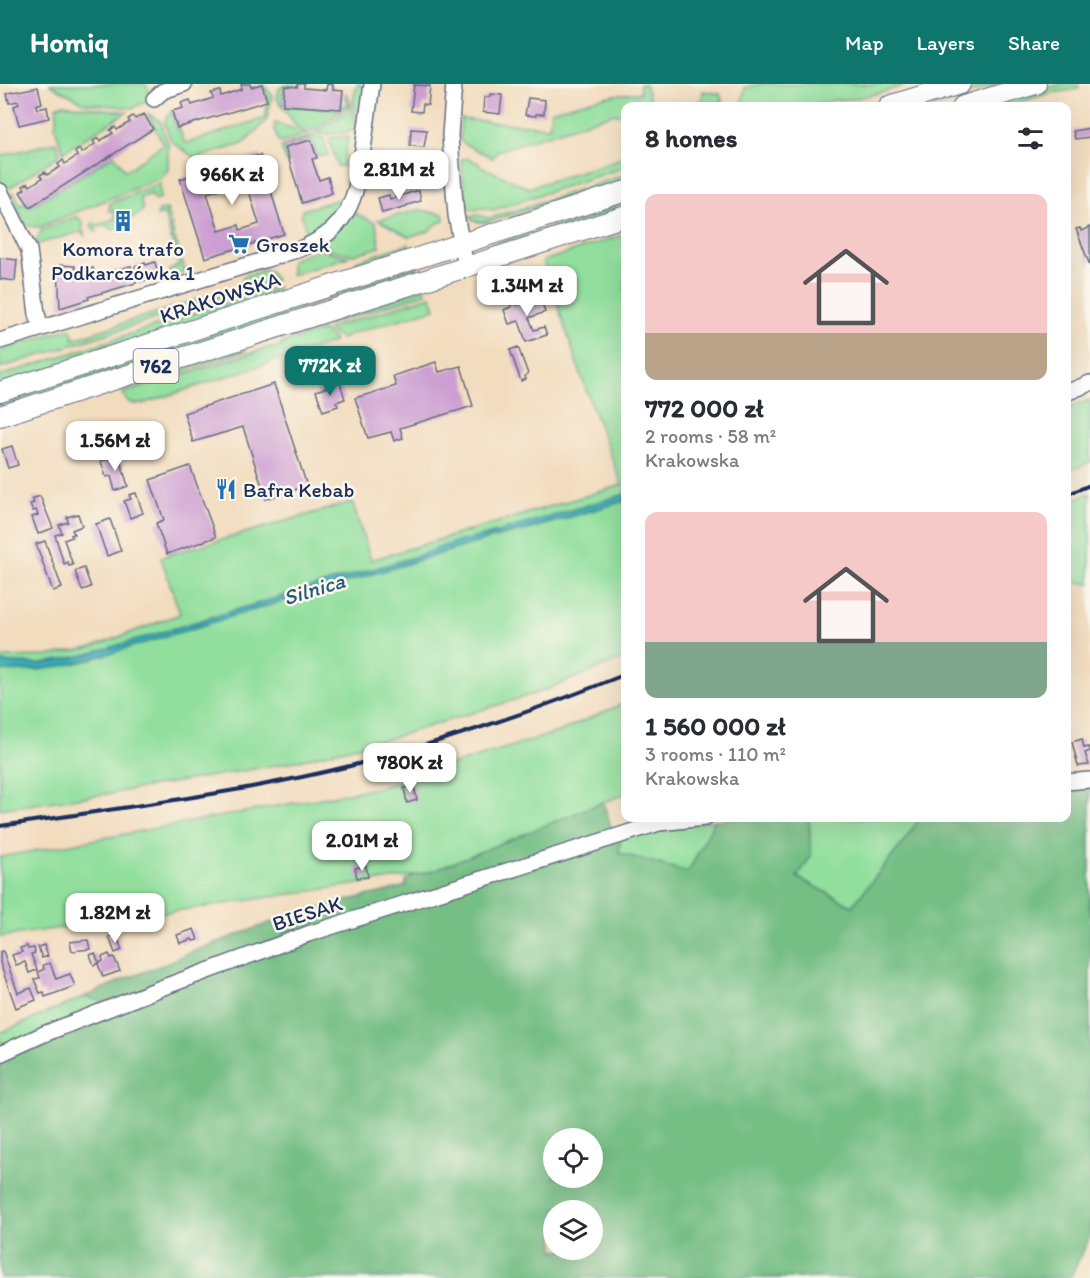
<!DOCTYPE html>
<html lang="en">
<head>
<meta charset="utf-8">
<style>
	:root { --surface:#fff; --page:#f7f7f7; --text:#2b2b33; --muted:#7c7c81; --accent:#0f766e }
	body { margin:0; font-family:Itim,sans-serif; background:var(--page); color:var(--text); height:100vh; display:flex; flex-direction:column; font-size:22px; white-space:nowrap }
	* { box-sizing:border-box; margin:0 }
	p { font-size:20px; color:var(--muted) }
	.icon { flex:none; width:33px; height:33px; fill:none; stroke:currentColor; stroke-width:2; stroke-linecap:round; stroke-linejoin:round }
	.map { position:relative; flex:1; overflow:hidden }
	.panel { position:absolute; left:621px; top:18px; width:450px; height:720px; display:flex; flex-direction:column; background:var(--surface); border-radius:12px; box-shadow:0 6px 24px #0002 }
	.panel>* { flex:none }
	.tools { position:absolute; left:543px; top:1044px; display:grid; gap:12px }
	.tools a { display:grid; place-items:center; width:60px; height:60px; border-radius:50%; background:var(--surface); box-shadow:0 6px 24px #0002; font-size:30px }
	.price { position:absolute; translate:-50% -51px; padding:0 14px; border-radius:12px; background:#fff; color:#222; font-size:20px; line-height:39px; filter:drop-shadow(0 2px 3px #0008) }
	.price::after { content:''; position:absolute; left:50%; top:36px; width:18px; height:14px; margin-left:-9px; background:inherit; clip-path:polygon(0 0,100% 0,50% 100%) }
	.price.selected { background:var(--accent); color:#fff }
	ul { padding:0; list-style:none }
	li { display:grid; align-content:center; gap:12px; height:318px; padding:0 24px }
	li span { display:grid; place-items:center; height:186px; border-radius:12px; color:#555 }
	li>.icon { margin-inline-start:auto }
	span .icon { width:108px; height:108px; fill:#fffc; stroke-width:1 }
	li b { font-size:26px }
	h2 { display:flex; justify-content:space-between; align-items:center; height:72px; padding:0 24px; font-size:26px }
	header { display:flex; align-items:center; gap:36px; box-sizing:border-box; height:84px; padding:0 30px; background:var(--accent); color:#fff }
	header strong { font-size:28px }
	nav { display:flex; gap:33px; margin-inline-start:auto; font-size:21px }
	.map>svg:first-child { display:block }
	.green { fill:#92df9d; stroke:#56877e; stroke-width:1.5 }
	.forest { fill:#75be84; stroke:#487671; stroke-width:1.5; fill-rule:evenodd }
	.water { fill:#39abb4; stroke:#2a6d89; stroke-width:1.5 }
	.building { fill:#cc9fd2; fill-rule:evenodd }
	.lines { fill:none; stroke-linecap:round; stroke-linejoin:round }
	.minor-casing { stroke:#666c80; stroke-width:18 }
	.major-casing { stroke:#666c80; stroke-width:22 }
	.minor { stroke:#fff; stroke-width:15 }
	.major { stroke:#fff; stroke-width:20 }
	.rail { stroke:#1b2f5e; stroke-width:4 }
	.labels { text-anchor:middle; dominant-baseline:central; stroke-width:5; stroke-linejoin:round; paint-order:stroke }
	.shield { fill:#fbf7ec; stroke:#5e6b89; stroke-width:1.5 }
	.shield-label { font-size:20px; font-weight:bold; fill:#1b2f5e }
	.poi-label { font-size:21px; fill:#1b2f5e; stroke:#fbf7ec; text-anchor:start }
	.street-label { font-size:21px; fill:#1b2f5e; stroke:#fbf7ec }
	.water-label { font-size:22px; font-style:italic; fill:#265a7c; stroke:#fbf7ec }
</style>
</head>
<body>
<header>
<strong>Homiq</strong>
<nav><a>Map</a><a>Layers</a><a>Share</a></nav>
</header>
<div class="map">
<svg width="1090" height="1194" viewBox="0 0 1090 1194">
	<rect width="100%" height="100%" fill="#fbf7ec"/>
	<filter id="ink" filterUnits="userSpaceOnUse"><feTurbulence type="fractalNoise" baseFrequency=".0167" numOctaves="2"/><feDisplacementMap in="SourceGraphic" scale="12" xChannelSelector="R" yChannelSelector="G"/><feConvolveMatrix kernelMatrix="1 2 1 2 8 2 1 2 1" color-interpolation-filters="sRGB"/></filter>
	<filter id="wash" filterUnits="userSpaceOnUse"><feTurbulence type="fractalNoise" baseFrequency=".008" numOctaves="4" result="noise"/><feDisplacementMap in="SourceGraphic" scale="24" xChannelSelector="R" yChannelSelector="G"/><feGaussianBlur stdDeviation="1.35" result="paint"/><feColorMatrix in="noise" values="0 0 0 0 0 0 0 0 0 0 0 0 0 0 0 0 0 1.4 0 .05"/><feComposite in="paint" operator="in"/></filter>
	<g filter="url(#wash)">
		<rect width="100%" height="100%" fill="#f2dcbe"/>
		<!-- green -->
		<path class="green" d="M49 0H146L152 15 133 24 85 19Z
			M263 0 272 11 267 36 243 60 195 74 172 58 164 38 171 27 177 45H180L183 57 187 59 265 34 268 17Z
			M288 0H295V3L284 2 282 21 341 26 342 21H348V16L345 15 346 9C352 15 349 21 344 25L312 47 297 43 279 18 277 14 279 4Z
			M357 0H360L365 5 361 41 353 17Z
			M640 0H645L652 22H626L625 35 620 30H612L497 67 493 74 464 60 460 56 461 35 549 43 551 27C576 20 615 8 640 9Z
			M758 0H908L884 8 852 15 834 16 815 22H744L742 17 745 4Z
			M984 0H998L969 10 941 22H914Z
			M1061 0H1078L1079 5 1050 9 1007 22 1006 18 1007 15Z
			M703 7 720 10 724 22H696L702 15Z
			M351 19 358 46 326 51 316 48 347 27Z
			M63 20 127 28 63 68 55 43 57 32 56 22Z
			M148 30 160 37 168 59V86L163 91 161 94 40 143 27 142 10 111 13 108 21 121 26 118 30 123 114 71 126 87 163 60Z
			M275 39 308 49 282 59 278 57 274 43Z
			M313 51 324 55 328 71 322 73 321 71 317 72 311 55 284 63 289 78H286L281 63Z
			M347 52 348 53 343 82 338 83 329 56 331 54Z
			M56 58 60 71 5 107 0 97V72Z
			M625 69V83L493 126 481 124 475 126 466 124 461 75C468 73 474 77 480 80V82L528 104 616 76Z
			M625 91V99L583 108 492 137C483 139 476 139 468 133L478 131 488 134 493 133Z
			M160 99V114L154 116 152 110 140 114 143 126 135 133 126 135 124 130 117 132 121 143 113 146 107 141 96 144V148L91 142 93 139 97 141 114 135 115 127H109L110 119Z
			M343 114 345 119 329 141 310 154 307 150 301 129 303 126Z
			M625 117V124L496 165 488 164 491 161 605 126Z
			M166 125 168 126 166 129 169 131 168 134 170 136 169 139 172 141 170 144 173 146 172 149 174 150 173 154 176 156 175 159 178 161 177 164 179 166 178 169 180 170 179 174 182 176 181 179 184 180 182 184 189 186 169 193 170 186 179 181 164 130 157 132 159 127Z
			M419 126 443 130 444 136 435 141 429 147 409 153 378 136Z
			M352 128 376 139 380 163 353 171 319 163Z
			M75 133 79 134 84 140 82 143 85 152 80 148 34 161 42 146Z
			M625 150V574L540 608 391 654 283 680 113 709 0 725V573L47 572 90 564 180 530 161 473 352 418 371 476 622 401 586 306 543 177Z
			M409 160 410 164 357 181 356 177Z
			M318 165 348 173 291 191V176Z
			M416 182 418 185 323 216 276 236 0 325V316Z
			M264 186 269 187 276 196 0 284V266L68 245 71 246 74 255 243 201 242 196 244 192Z
			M277 203 278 207 271 209 256 218 0 301V292Z
			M424 204 426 209 313 245 331 236Z
			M431 212 435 225 347 251V253L341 255 327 245Z
			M322 246 333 254 334 258 142 320C132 321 126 319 123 309L271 263 272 265 282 262V259Z
			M245 266 246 267 123 306 127 300 208 273Z
			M1090 316V378L1067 388V324Z
			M1090 409V500L1067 497V418Z
			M625 619V710L433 787 406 793 0 853V773L381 703 558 648Z
			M809 734H920L902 760 852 822 797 793 811 772Z
			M715 736 688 788 619 769 620 754 660 743Z
			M84 913 111 919 0 965V949Z"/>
		<!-- forest -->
		<path class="forest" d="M1090 701V1153L1070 1194H0V975L111 919 84 913 125 895 173 877 183 871 296 829C312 828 327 822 342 818 363 812 385 809 406 802V797L415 791 433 787 603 718 614 751 621 749 619 769 688 788 715 736 739 734H809L811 772 797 793 852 822 902 760 920 734H1066L1067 703ZM554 1054H592V1094H554ZM554 1126H592V1166H554Z"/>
		<!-- water -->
		<path class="water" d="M625 410V417L530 445 486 456 85 577C57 584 29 589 0 587V578L40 580 85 571 420 471 452 459 487 451Z"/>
		<g id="blocks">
			<!-- building -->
			<path class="building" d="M241 0H250L251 3 262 0 267 17 177 44 172 27 183 24 181 19 190 16 192 21 213 14 211 9 220 7 221 12 242 5Z
				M298 0H304V4L326 6 327 0 333 1V6L343 7 341 25 283 21 285 2 297 3Z
				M414 1 430 2 428 21 423 20 422 28 411 27Z
				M38 3 42 19 36 21 37 25 47 23 49 34 19 41 14 22 19 20 18 17 9 19 7 9Z
				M490 10 502 11 500 30 483 28 484 13H490Z
				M528 14 545 16 544 30H536V32L525 31Z
				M144 30 153 45 30 123 20 108 25 105 23 102 28 99 30 102 42 94 40 91 45 88 47 91 60 83 58 80 61 78 63 76 65 80 77 72 75 68 78 66 80 65 82 69 95 60 93 57 98 54 100 57 113 49 110 46 115 43 117 46 130 38 128 35 133 32 135 35Z
				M1090 44V53L1075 55 1073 47Z
				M411 45 427 46 424 63 410 62Z
				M311 56 317 74 312 75 319 96 328 93 332 109 302 119 285 63Z
				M260 71 284 150 205 174 180 95ZM246 97 259 140 240 146 239 141 219 147 207 109Z
				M430 73 432 92 415 94 413 75Z
				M416 107H419L421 117 407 121V122L382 129 378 114 389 111 390 115Z
				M125 130 128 139 120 142 117 132Z
				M1090 143V182L1076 145 1080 144 1081 147Z
				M0 174 17 176 15 197 0 195Z
				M155 178 159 192 140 198 135 182 145 179 146 181Z
				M60 181 75 182V186L83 187 93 184 96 192 131 182 136 199 88 213 89 215 60 224 58 186H60Z
				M531 213 532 216 540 213 545 228 529 234 534 246 544 243 547 251 526 258 519 237 509 240 504 226 511 223 510 221 516 219 517 221 527 218 526 215Z
				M518 263 528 290 525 292 526 295 521 297 510 266Z
				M436 278 439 288 461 282 473 322 400 344 403 354 394 357 391 348 368 354 355 314 396 302 393 292Z
				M340 299 345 315 336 318 338 322 323 327 316 307Z
				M274 300 307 402 266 415 243 343 193 358 184 329Z
				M12 362 18 381 8 384 2 365Z
				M119 372 128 402 115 407 111 392 106 393 101 377Z
				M190 382 216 453 167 470 156 439 164 436 150 396Z
				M136 409 143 429 130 434 124 417 131 415 129 411Z
				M40 412 53 444 38 450 32 433 38 431 36 426 33 427 30 420 34 419 32 415Z
				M78 430 82 442 72 446 74 450 71 451 72 453 64 456 73 481 69 482 68 478 64 480 55 451 62 449 59 441 68 438 67 433Z
				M110 435 121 467 107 472 96 440Z
				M45 457 62 504 53 507 36 460Z
				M84 484 91 503 82 506 75 487Z
				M1082 655 1084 664 1089 663 1090 667 1085 669 1089 681 1078 682 1072 658Z
				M414 702 417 716 407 719 404 704Z
				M366 782 368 793 357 794 355 784Z
				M194 845 198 856 193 857 192 855 180 859 177 851Z
				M116 851 122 866 115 869 109 853Z
				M88 856 90 865 72 867 70 858Z
				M44 861 48 872 42 874 38 863Z
				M27 862 28 865 34 864 35 869 31 870 37 886 29 889 25 878 16 881 12 871 22 868 20 864Z
				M3 867 18 909 31 904 36 916 16 924 0 879V868Z
				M95 869 99 879 103 877 102 873 109 870 111 874 114 873 120 887 103 893 98 880 94 881 90 871Z
				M50 879 56 895 70 890 75 902 45 913 44 908 40 909 34 895 40 894 38 888 44 885 43 881Z"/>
		</g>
	</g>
	<g filter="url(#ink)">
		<use href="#blocks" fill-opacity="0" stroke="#666c80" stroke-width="1.5"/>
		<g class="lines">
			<defs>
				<path id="minor" d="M454 0 450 51 452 82 456 131 466 183
					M154 15 163 7 184 0
					M0 107 29 166 37 230 41 244
					M0 257 300 165C316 158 331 150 341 136 357 115 359 89 363 65 366 43 369 22 372 0
					M1066 309 1090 299
					M1066 698 1090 696
					M0 970 44 950 161 904 308 850 659 739 705 734"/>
				<path id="major" d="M889 22 960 0
					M963 22 1036 0
					M0 308 626 107
					M0 332 626 132"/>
			</defs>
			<!-- minor casing -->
			<use href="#minor" class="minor-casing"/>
			<!-- major casing -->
			<use href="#major" class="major-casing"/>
			<!-- minor -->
			<use href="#minor" class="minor"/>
			<!-- major -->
			<use href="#major" class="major"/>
			<!-- rail -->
			<path class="rail" d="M1066 411 1090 401
				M0 742C118 724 238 710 354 681 447 657 537 626 626 590"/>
		</g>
	</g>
	<!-- icons -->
	<defs>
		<symbol id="building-bare" viewBox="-9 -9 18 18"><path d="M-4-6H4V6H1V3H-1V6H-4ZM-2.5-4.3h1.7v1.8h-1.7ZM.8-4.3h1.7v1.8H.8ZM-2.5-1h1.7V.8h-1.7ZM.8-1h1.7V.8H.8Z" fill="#1f6fb2" stroke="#fbf7ec" stroke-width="2.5" paint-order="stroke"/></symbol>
		<symbol id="supermarket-bare" viewBox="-9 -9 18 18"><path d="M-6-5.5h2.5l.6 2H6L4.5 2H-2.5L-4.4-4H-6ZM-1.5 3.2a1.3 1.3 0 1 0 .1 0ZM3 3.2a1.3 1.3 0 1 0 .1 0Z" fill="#1f6fb2" stroke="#fbf7ec" stroke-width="2.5" paint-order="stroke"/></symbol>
		<symbol id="restaurant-bare" viewBox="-9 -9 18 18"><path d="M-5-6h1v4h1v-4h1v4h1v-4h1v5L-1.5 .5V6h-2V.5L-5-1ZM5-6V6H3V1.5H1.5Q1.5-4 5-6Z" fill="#1f6fb2" stroke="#fbf7ec" stroke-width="2.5" paint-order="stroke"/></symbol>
	</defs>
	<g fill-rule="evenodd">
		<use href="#building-bare" x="108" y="122" width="30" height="30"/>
		<use href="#supermarket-bare" x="224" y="145" width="30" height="30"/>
		<use href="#restaurant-bare" x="211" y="390" width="30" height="30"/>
	</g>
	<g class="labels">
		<!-- shield labels -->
		<rect class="shield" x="133.5" y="265" width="45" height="34" rx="4.5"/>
		<g class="shield-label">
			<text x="156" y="282">762</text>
		</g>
		<!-- poi labels -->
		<g class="poi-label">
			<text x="256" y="160">Groszek</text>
			<text x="123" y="164" text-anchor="middle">Komora trafo<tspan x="123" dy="24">Podkarczówka 1</tspan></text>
			<text x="243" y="405">Bafra Kebab</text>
		</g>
		<!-- street labels -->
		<g class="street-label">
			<text transform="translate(220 213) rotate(-18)">KRAKOWSKA</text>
			<text transform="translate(307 829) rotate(-18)">BIESAK</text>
		</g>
		<!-- water labels -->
		<g class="water-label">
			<text transform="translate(314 505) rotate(-17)">Silnica</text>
		</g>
	</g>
</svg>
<div class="tools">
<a><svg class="icon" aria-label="locate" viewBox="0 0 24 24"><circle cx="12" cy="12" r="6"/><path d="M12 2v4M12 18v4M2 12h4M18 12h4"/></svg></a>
<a><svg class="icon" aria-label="layers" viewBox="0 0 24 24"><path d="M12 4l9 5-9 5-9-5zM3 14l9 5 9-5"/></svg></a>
</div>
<b class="price" style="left:399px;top:117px">2.81M zł</b>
<b class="price" style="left:232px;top:122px">966K zł</b>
<b class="price" style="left:527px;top:233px">1.34M zł</b>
<b class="price selected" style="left:330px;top:313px">772K zł</b>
<b class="price" style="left:115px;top:388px">1.56M zł</b>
<b class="price" style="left:410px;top:710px">780K zł</b>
<b class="price" style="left:362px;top:788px">2.01M zł</b>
<b class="price" style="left:115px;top:860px">1.82M zł</b>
<section class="panel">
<h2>8 homes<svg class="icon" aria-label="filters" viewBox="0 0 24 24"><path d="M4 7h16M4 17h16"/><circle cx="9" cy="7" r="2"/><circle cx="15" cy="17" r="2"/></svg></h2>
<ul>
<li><span style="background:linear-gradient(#f6c9c9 75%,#b9a48a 0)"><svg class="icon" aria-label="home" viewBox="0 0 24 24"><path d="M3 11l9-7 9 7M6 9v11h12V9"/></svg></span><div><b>772 000 zł</b><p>2 rooms · 58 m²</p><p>Krakowska</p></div></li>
<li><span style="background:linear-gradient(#f6c9c9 70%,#7fa58c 0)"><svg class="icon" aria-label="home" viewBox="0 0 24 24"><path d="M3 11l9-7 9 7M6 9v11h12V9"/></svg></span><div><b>1 560 000 zł</b><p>3 rooms · 110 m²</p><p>Krakowska</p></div></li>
</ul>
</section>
</div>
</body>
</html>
